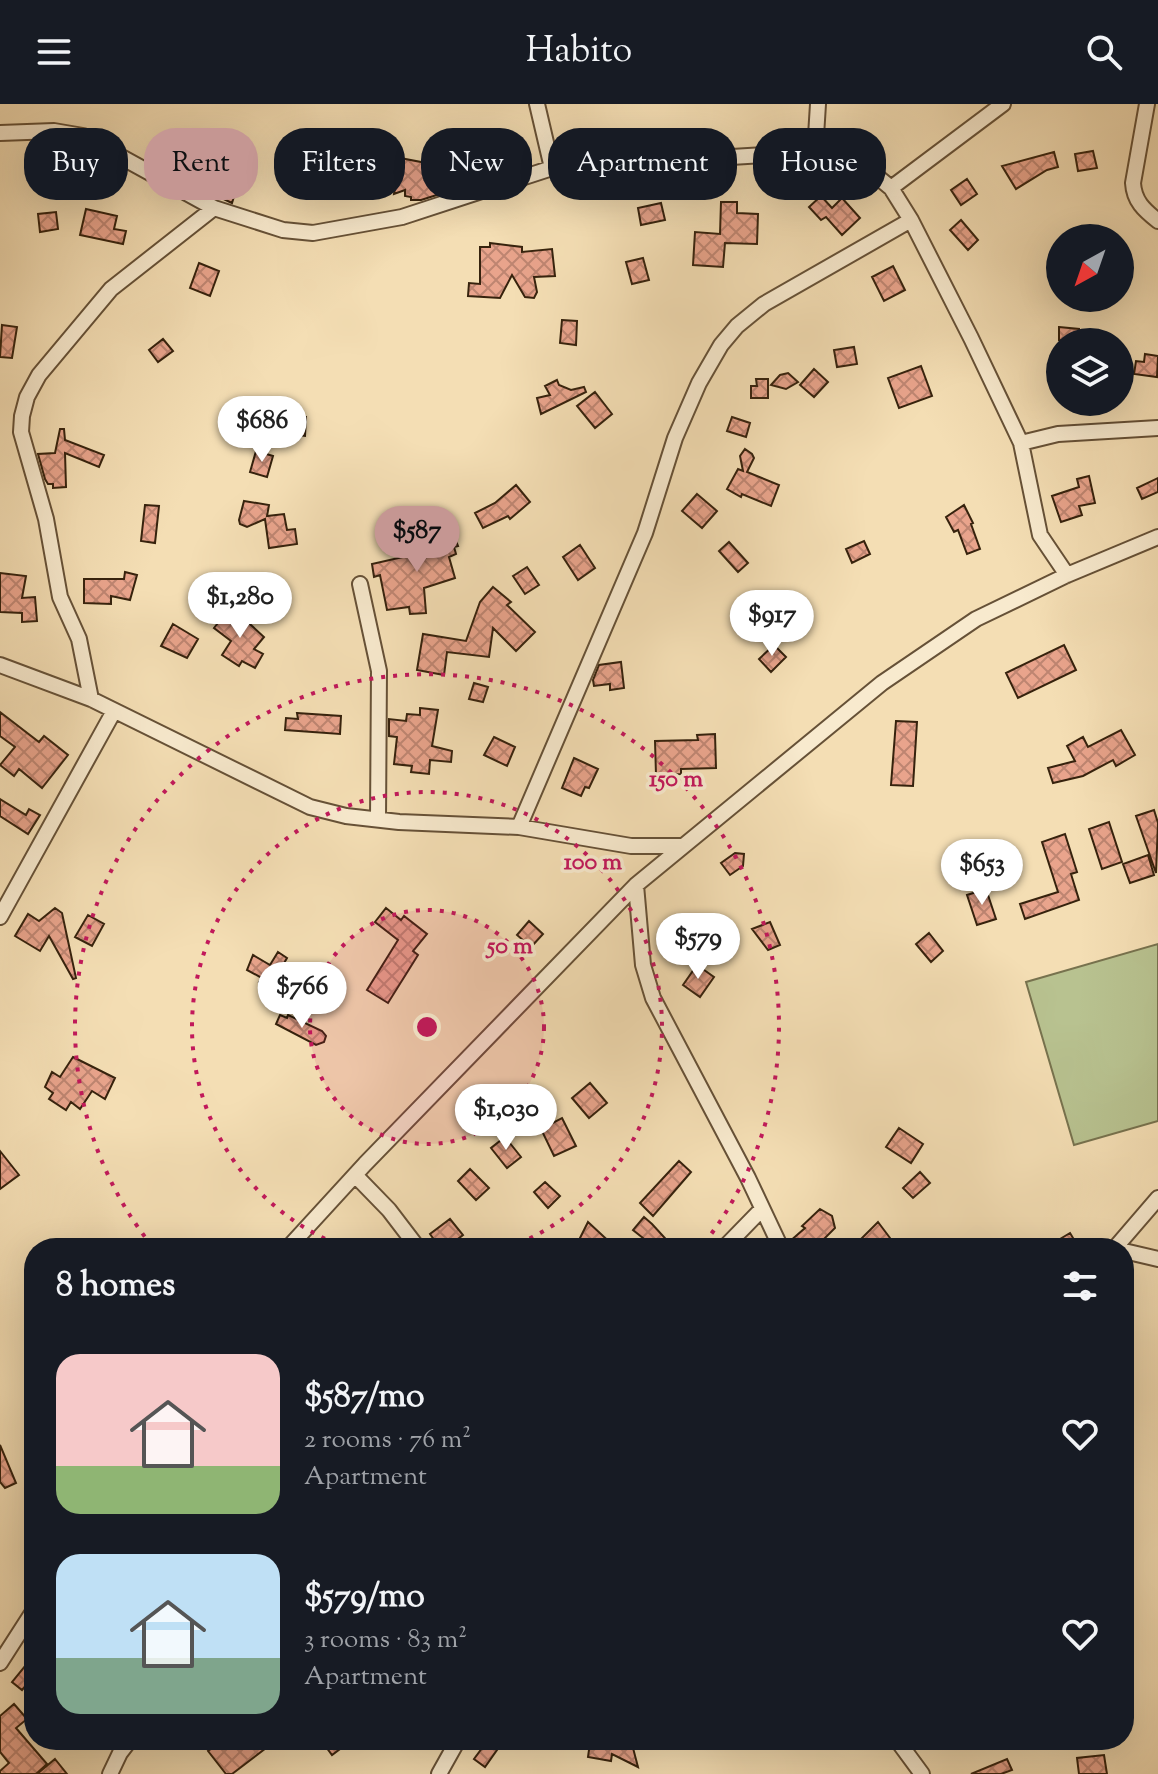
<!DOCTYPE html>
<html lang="en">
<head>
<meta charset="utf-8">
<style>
	:root { --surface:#171b24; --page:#242831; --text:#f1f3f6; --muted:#9ea1a6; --accent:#c59692 }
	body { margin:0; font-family:"Sorts Mill Goudy",serif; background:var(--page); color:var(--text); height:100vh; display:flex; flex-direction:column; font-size:30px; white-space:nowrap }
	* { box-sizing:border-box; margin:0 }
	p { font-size:26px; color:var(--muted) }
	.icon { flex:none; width:44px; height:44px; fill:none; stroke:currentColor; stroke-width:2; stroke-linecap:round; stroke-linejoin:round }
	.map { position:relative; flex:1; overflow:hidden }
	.panel { position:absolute; left:24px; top:1134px; width:1110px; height:512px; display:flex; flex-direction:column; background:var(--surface); border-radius:32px; box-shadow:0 8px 32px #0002 }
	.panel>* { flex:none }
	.guide { position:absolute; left:24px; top:24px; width:1110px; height:72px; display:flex; gap:16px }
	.needle { width:52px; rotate:220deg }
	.buttons { position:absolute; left:1046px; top:120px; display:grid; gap:16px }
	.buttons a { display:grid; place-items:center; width:88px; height:88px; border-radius:50%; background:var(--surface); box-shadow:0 8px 32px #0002; font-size:40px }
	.price { position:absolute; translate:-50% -68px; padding:0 18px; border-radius:28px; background:#fff; color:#222; font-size:26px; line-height:52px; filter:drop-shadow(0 2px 4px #0008) }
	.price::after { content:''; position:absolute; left:50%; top:48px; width:24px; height:18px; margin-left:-12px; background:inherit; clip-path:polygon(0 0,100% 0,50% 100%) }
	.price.selected { background:var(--accent); color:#111 }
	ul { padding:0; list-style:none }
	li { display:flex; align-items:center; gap:24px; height:200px; padding:0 32px }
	li span { display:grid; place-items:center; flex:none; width:224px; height:160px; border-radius:24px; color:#555 }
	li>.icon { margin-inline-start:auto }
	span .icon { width:96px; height:96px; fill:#fffc; stroke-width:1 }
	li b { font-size:34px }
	h2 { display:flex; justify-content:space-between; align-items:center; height:96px; padding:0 32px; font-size:34px }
	.tag { padding:0 28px; border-radius:32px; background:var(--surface); box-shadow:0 8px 32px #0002; font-size:28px; line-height:72px }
	.tag.selected { background:var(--accent); color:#111 }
	header { display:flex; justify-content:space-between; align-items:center; height:104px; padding:0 32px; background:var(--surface); font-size:36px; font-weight:600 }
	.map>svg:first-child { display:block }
	.pitch { fill:#b8c290; stroke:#77724e; stroke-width:2 }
	.building { fill:url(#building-cross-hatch); stroke:#36220d; stroke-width:2 }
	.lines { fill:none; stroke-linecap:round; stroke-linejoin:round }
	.minor-casing { stroke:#665137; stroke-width:18 }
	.minor { stroke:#f8eace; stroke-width:14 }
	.ring { fill:none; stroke:#c2185b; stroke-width:4; stroke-dasharray:4 8 }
	.centre { fill:#c2185b; stroke:#f8eace; stroke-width:4 }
	.ring-label { font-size:24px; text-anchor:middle; font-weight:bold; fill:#c2185b; stroke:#f8eace; stroke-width:7; stroke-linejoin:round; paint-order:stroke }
</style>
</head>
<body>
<header><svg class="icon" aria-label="menu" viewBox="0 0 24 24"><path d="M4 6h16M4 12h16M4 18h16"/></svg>Habito<svg class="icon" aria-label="search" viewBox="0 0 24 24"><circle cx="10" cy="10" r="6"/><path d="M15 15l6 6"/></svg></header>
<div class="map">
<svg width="1158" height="1670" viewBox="0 0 1158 1670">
	<defs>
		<pattern id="building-cross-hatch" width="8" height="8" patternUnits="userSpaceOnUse" patternTransform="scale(2)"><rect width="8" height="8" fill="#e9a48c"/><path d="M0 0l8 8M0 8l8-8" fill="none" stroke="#be8571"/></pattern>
	</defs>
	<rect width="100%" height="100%" fill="#f4deb4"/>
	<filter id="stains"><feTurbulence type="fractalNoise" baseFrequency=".0025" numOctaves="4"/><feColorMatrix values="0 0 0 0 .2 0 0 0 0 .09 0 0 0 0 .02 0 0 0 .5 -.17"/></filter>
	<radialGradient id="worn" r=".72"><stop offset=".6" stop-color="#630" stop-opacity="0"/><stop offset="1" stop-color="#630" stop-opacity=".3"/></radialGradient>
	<!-- pitch -->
	<path class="pitch" d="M1158 840V1017L1074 1041 1026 878Z"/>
	<!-- building -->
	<path class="building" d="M216 32 209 55 242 66 232 99 196 82 184 71 197 56 190 54 194 40 206 44Z
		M1093 47 1097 64 1078 67 1075 50Z
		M1054 48 1058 63 1047 66 1016 85 1002 62Z
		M441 50 453 53 448 70 440 68V90L421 96H411V93L405 92V86L394 90 400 54 437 61Z
		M331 63 348 66 345 84 328 82Z
		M967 75 977 90 961 101 951 86Z
		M821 92 832 104 842 94 860 114 842 131 826 113 821 116 809 103Z
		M721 98H737V109L758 110 757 140 725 139 723 163 693 161 695 128 720 130Z
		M661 99 665 116 641 121 638 104Z
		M86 105 117 112 114 125 126 127 123 140 80 131Z
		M56 108 58 125 40 128 38 110Z
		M961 116 978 136 968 146 950 126Z
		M490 139 522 143V148L552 145 555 172 534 173 537 188 534 194 525 193 512 171 500 194 468 192 469 179 480 180V143H490Z
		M643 154 649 176 632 180 626 158Z
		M199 159 219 167 210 192 190 184Z
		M893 162 905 186 884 197 872 173Z
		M562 216 577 217 576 241 560 239Z
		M2 221 17 223 12 254 0 253Z
		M1059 223 1079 225 1078 237 1059 236Z
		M163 235 173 247 158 258 149 246Z
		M854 243 857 260 837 263 834 246Z
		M1145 250 1158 252 1157 273 1134 270 1136 257 1144 258Z
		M921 262 932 292 899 304 888 274Z
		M814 265 828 278 814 293 800 281Z
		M788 269 798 278 786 285 771 281 780 271Z
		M756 275H768V294H751V282H757Z
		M557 276 559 281 571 286 584 283 586 288 541 310 537 294 550 291 545 282Z
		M595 288 612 310 595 324 577 302Z
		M281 311 306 313 305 332 279 329Z
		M732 313 750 319 746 333 727 327Z
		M60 325H64L65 336 104 351 99 363 65 349 66 383 53 384V380H48L45 375 38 350 55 349Z
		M745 345 752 350 754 354 747 368 779 381 771 402 742 390 741 393 727 385 738 365 743 367 740 352Z
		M256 347 273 352 267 373 250 368Z
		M1089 372 1095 399 1079 402 1082 411 1061 418 1052 392 1079 383 1077 375Z
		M1158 374V388L1142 395 1137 384Z
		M516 381 530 398 510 415 508 412 483 424 475 409 495 399Z
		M697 390 717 407 702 424 682 407Z
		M244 397 269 401 267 412 284 410 287 426 295 425 297 440 269 444 265 415 247 423 240 420 239 416Z
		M145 401 159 402 155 439 141 437Z
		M964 401 973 419 971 420 980 445 967 450 958 426 954 428 946 413Z
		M451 424 458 442 454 443 456 450 449 453 455 474 424 484 426 509 410 510 409 503 387 506 380 471 374 473 372 460 438 445 432 431Z
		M864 437 870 450 852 459 846 445Z
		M729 438 748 459 738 468 719 447Z
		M580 441 595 464 578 476 563 453Z
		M527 463 539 481 525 490 513 472Z
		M125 468 137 471 130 496 111 492V500L84 499V475H124Z
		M0 469 26 472 22 494 35 493 37 517 22 518V509L0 508Z
		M493 483 511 498 507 501 535 528 516 547 493 524 489 553 447 548 444 571 417 566 423 530 466 537 480 498Z
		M786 497 798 508 773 534 761 528 757 522 759 517 771 513Z
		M226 509 234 515 239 510 264 533 254 545 263 550 255 564 242 557 239 562 222 551 231 537 214 524Z
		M173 520 198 535 187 554 161 542Z
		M774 541 786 553 771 568 759 555Z
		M1064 541 1076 566 1018 594 1006 569Z
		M621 558 624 584 610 586V580L594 582 593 576 599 561Z
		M474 579 488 583 483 598 469 595Z
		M420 604 438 606 432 642 452 647 451 658 430 656 429 670 411 668 412 662 394 660 397 633 389 632V615L406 617 407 610 420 611Z
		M0 608 39 638 44 632 68 651 42 684 19 665 14 672 0 661 15 643 0 632Z
		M297 609 341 612 340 630 285 626 286 614 298 615Z
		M896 617 917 618 913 682 891 681Z
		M1121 626 1135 651 1116 662 1113 656 1083 672 1053 679 1048 664 1075 657 1067 642 1083 633 1088 643Z
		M715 630 716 664 681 665V670L656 671 655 637 698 636 697 631Z
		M494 633 515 643 507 662 484 651Z
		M574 654 598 665 589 684 585 683 581 692 562 684Z
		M0 695 26 711 29 705 40 711 28 730 0 712Z
		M1154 706 1158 719 1156 769 1136 712Z
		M1109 718 1122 758 1102 765 1089 725Z
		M1065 730 1077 768 1071 770 1079 796 1025 815 1020 800 1058 788 1042 738Z
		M735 749 744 750 743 762 730 771 721 759Z
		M1148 751 1154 771 1130 779 1123 760Z
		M986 785 996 815 977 821 967 791Z
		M55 804 62 809 76 874 73 875 49 832 40 847 15 832 28 810 39 817Z
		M386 804 401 816 404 812 427 830 413 847 418 851 388 899 367 886 398 836 375 818Z
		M88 811 104 820 92 842 75 833Z
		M529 817 543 830 531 843 517 831Z
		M770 818 780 841 768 846 752 825Z
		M929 829 943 847 931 858 916 840Z
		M278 848 287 854 268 886 259 878 262 874 247 866 253 851 270 861Z
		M697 861 714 873 700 893 683 881Z
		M280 911 287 914 288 911 322 927 326 932 324 938 316 941 276 920Z
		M73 953 115 974 105 995 92 987 80 1005 71 998 66 1006 49 995 53 989 45 983 52 968 60 973Z
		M590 979 607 999 589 1014 572 994Z
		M562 1014 576 1042 554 1052 541 1025Z
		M899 1024 923 1040 911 1059 886 1043Z
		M505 1033 521 1053 507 1064 491 1044Z
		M0 1047 19 1071 0 1085Z
		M679 1057 691 1068 653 1112 640 1099Z
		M470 1065 489 1084 476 1096 458 1077Z
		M920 1068 930 1079 913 1094 903 1084Z
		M545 1078 560 1092 548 1104 534 1088Z
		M820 1105 832 1112 835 1124 815 1144H791L789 1138 805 1124 802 1122Z
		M644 1113 652 1120 674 1144H632L643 1134 633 1126Z
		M450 1115 463 1131 454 1138 459 1144H440L430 1130Z
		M588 1118 616 1144H575Z
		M878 1118 890 1134 877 1144H852Z
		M1070 1129 1079 1144H1045Z
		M0 1341 16 1379 5 1384 0 1378Z
		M34 1551V1572L22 1586 12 1578Z
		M14 1600 27 1615 16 1624 47 1660 36 1670H0V1667L9 1659 0 1648V1612Z
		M222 1636H260L266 1644 232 1670H226L208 1647Z
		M321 1636H352L332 1651Z
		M488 1636H504L485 1663 474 1655Z
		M609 1636H622L621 1640 633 1644 638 1663 612 1650 611 1657 588 1653 590 1639 608 1642Z
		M1104 1651 1107 1670H1079L1077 1654Z
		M55 1655 67 1670H37Z
		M1007 1655 1012 1666 1001 1670H971Z"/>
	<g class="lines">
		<defs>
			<path id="minor" d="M537 0 552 64 815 48 838 50 863 61 891 84 911 116 971 234 1021 339 1040 431 1067 471
				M1147 0 1133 79C1134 97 1144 106 1158 117
				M0 29 54 27 83 32 214 104 283 126 313 129 402 113 552 64
				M815 48 818 0
				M891 84 1003 0
				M1021 339 1058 330 1158 324
				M360 480 379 567 378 715
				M0 561 91 595 310 703 346 712 399 718 519 723 631 742H682
				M91 595 79 535 60 493 46 415 21 328 22 312 27 293 39 271 111 185 214 104
				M519 723 645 429 675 334 699 279 721 241 737 222 764 200 911 116
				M636 781 643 861 653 894 748 1074 781 1144
				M0 813 114 607
				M355 1071 389 1106 418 1144
				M288 1144 365 1060 636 781 882 579 976 515 1067 471 1158 433
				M724 1144 762 1105
				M1115 1144 1158 1094
				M1124 1147 1158 1155
				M0 1559 34 1506
				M897 1636 922 1670
				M110 1670 120 1649 130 1636
				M439 1670 458 1636"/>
		</defs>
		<!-- minor casing -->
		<use href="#minor" class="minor-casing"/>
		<!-- minor -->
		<use href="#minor" class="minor"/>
	</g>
	<!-- distance rings -->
	<circle cx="427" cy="923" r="117" fill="#c2185b" fill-opacity=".12"/>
	<g class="ring">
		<circle cx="427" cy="923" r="117"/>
		<path d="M347 1144A235 235 0 1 1 507 1144"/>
		<path d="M152 1142A352 352 0 1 1 702 1142"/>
	</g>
	<circle cx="427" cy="923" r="12" class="centre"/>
	<g class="ring-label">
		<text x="676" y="682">150 m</text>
		<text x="593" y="765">100 m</text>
		<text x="510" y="849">50 m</text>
	</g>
	<rect width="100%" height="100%" filter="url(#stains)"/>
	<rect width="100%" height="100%" fill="url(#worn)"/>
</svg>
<div class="buttons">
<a><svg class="needle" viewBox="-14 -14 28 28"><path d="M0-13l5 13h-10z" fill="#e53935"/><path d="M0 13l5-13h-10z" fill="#9ea1a6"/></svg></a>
<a><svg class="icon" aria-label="layers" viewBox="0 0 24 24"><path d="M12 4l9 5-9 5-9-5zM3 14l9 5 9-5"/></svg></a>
</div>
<b class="price" style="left:262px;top:360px">$686</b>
<b class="price selected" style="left:417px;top:470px">$587</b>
<b class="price" style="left:240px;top:536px">$1,280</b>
<b class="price" style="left:772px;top:554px">$917</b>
<b class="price" style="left:982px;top:803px">$653</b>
<b class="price" style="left:698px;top:877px">$579</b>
<b class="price" style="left:302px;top:926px">$766</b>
<b class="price" style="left:506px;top:1048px">$1,030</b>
<div class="guide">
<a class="tag">Buy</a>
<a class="tag selected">Rent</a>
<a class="tag">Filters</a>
<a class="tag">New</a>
<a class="tag">Apartment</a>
<a class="tag">House</a>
</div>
<section class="panel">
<h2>8 homes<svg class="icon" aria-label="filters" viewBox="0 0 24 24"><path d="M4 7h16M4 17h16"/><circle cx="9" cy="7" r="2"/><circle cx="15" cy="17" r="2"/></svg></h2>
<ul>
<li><span style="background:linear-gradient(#f6c9c9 70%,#8fb573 0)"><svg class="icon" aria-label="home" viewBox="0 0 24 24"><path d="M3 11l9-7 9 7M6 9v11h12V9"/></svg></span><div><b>$587/mo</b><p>2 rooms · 76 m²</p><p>Apartment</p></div><svg class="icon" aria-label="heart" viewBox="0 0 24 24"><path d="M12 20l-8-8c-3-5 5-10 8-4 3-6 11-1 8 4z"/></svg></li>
<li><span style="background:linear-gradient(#bfe0f5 65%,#7fa58c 0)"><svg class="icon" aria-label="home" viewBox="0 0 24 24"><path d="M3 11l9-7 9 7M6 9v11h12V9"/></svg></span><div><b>$579/mo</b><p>3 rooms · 83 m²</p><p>Apartment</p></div><svg class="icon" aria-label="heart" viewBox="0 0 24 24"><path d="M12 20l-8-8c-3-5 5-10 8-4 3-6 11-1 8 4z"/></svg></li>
</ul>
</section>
</div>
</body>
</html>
